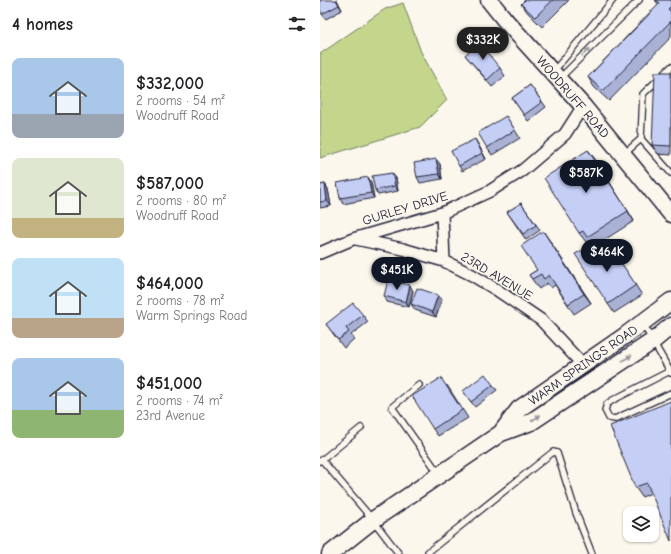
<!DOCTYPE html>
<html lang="en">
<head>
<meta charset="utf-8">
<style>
	:root { --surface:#fff; --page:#f2f2f2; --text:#202124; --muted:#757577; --accent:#111827 }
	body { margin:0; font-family:"Comic Neue",sans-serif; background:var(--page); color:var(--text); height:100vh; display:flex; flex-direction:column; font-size:15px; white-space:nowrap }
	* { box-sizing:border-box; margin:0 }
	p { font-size:13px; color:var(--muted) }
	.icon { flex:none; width:22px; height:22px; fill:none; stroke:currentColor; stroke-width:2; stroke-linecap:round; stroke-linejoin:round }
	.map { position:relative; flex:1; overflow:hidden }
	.details { display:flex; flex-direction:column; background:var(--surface); width:320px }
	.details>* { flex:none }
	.fabs { position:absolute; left:303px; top:506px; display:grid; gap:8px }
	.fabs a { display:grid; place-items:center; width:36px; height:36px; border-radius:8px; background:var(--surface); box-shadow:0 1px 3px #0004; font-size:20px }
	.price { position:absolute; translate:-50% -34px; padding:0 9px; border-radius:14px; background:var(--accent); color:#fff; font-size:13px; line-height:26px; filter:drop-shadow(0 1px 2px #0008) }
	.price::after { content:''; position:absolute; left:50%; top:24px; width:12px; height:9px; margin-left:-6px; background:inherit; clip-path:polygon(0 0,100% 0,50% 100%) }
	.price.current { background:#222; color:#fff }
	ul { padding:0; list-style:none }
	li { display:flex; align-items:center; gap:12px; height:100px; padding:0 12px }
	li span { display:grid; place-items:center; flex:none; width:112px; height:80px; border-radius:8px; color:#555 }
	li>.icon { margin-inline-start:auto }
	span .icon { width:48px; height:48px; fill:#fffc; stroke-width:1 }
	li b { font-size:17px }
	h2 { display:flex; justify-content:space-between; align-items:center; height:48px; padding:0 12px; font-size:17px }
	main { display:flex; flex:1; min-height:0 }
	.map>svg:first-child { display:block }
	.green { fill:#c3d68b; stroke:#727c63 }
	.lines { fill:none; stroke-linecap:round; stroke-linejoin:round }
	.lane-casing { stroke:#22223b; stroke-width:8 }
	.street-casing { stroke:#22223b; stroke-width:14 }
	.secondary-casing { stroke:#22223b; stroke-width:19 }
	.lane { stroke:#fbf7ec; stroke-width:5.5 }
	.street { stroke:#fbf7ec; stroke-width:11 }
	.secondary { stroke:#fbf7ec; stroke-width:16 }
	.wall { fill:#a9b2d4; stroke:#22223b }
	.shaded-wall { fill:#8a91ac; stroke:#22223b }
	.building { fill:#c5cff6; stroke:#22223b }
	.oneway { fill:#99979c }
	.labels { text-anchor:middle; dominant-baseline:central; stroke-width:3; stroke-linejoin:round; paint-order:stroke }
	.street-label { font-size:13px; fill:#22223b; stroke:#fbf7ec }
</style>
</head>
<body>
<main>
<section class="details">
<h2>4 homes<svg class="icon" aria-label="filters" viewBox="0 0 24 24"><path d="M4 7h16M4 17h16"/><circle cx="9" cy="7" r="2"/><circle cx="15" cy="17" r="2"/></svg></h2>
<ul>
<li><span style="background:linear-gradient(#a9c7e8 70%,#9aa5b1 0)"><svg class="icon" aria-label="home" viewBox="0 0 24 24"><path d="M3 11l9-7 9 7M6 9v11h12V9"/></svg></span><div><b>$332,000</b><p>2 rooms · 54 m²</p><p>Woodruff Road</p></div></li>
<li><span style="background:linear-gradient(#dfe7d0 75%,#c2b280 0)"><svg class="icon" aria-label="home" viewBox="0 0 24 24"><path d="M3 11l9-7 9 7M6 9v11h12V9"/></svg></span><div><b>$587,000</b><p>2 rooms · 80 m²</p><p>Woodruff Road</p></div></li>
<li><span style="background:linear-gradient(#bfe0f5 75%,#b9a48a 0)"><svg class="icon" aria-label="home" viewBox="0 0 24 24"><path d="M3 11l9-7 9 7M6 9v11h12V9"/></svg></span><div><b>$464,000</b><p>2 rooms · 78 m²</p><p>Warm Springs Road</p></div></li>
<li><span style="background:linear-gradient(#a9c7e8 65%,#8fb573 0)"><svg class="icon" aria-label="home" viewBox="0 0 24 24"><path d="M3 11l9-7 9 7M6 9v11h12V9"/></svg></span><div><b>$451,000</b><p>2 rooms · 74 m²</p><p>23rd Avenue</p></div></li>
</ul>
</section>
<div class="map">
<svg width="351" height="554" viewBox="0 0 351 554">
	<rect width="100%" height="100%" fill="#fbf7ec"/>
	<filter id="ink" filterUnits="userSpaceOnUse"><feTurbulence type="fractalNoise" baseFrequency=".025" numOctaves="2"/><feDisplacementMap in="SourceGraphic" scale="8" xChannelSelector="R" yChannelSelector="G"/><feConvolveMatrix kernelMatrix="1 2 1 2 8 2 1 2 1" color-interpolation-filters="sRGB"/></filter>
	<g filter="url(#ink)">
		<!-- green -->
		<path class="green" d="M83 3 101 52 127 100 100 127 0 158V54L65 9Z"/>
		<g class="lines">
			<defs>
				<path id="lane" d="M233 72 293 0
					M240 78 319 0
					M321 139 323 94 351 67
					M304 154 321 139 351 173
					M323 324 351 373
					M350 371 293 400 287 404 285 410 289 418 295 419 351 393
					M99 385 72 407 119 474
					M2 460 41 428
					M0 461 2 460 53 520 79 554
					M109 554 108 552 233 452 237 453 256 513 272 554"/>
				<path id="street" d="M122 213 124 261
					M36 239 83 249 124 261 152 275 177 290 221 320 263 365
					M0 253 33 239 122 213 170 191 203 170 245 134 263 106"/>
				<path id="secondary" d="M169 0 185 20 263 106 351 214
					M181 433 199 409 306 335 351 301
					M10 554 53 520 181 433 211 422 333 341 351 326"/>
			</defs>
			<!-- lane casing -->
			<use href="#lane" class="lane-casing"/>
			<!-- street casing -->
			<use href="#street" class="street-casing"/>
			<!-- secondary casing -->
			<use href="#secondary" class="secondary-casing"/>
			<!-- lane -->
			<use href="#lane" class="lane"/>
			<!-- street -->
			<use href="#street" class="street"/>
			<!-- secondary -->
			<use href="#secondary" class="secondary"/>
		</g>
		<!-- wall -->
		<path class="wall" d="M17 0 22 10 6 19 2 14Z
			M205 0H249L222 27 208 13 201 4Z
			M335 0H351V37L289 101 274 87 268 77 338 4Z
			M145 55 180 68 185 76 172 87 151 62Z
			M351 72V155L338 154 332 145Z
			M210 85 226 107 208 121 192 98Z
			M186 116 200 138 172 155 167 148Z
			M158 144 166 159 142 171 139 166Z
			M275 159 314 221 273 247 269 241 266 242 259 233Z
			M120 164 122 179 100 183 97 177Z
			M76 178 78 191 58 195 55 190Z
			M51 182 54 198 23 204 20 198Z
			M5 184 8 189 11 206 0 208V185Z
			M201 203 220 230 206 240 187 212Z
			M223 231 271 303 254 314 235 285 231 288 227 283 219 289 209 275 217 270Z
			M288 243 322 295 294 313 288 304 267 257Z
			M93 291 89 307 67 302 64 296Z
			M122 300 116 317 95 310 91 304Z
			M43 315 48 322 31 335 34 339 24 348 6 324Z
			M127 385 148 418 118 436 113 429Z
			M173 385 177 390 155 407 143 391Z
			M351 401 331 493 322 497 315 487Z"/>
		<!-- shaded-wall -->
		<path class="shaded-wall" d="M16 0H17L22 10Z
			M155 139 158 144 166 159 162 153Z
			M268 150 275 159 314 221 308 211Z
			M116 159 120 164 122 179 119 174Z
			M72 173 76 178 78 191 75 186Z
			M48 177 51 182 54 198 51 193Z
			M5 184 8 189 11 206 7 201Z
			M223 231 230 241 271 303 264 294Z
			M90 285 93 291 89 307 86 302Z
			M118 295 122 300 116 317 112 312Z"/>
		<!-- building -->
		<path class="building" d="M0 0H16L19 5 2 14 0 10Z
			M205 0H233L215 17 201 4Z
			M336 0H351V6L348 9 351 12V21L283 91 268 77 340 3Z
			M159 43 180 68 167 80 145 55Z
			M335 72H351V146L332 145Z
			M210 85 222 102 204 115 192 98Z
			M186 116 195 130 167 148 158 133Z
			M155 139 162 153 139 166 131 151Z
			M268 150 308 211 267 237 263 231 259 233 224 178Z
			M116 159 119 174 97 177 94 163Z
			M72 173 75 186 55 190 52 176Z
			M48 177 51 193 20 198 17 183Z
			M5 184 7 201 0 202V185Z
			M201 203 216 225 203 234 187 212Z
			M223 231 264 294 248 304 229 275 224 279 221 274 212 279 209 275 217 270 201 246Z
			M288 243 316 285 288 304 255 254 263 250 267 257Z
			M68 280 90 285 86 302 64 296Z
			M97 288 118 295 112 312 91 304Z
			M33 303 43 315 26 328 29 332 18 340 6 324Z
			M165 374 173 385 151 402 143 391Z
			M121 378 142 410 113 429 92 396Z
			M351 401V541L327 483 315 487 290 426Z"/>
		<!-- one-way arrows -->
		<defs><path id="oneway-solid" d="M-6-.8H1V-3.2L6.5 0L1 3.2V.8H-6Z"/></defs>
		<g class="oneway">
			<use href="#oneway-solid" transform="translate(266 52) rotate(-45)"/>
			<use href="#oneway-solid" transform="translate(307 358) rotate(-33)"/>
			<use href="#oneway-solid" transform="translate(216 418) rotate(-33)"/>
		</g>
	</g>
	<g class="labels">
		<!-- street labels -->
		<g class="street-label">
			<text transform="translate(253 97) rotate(49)">WOODRUFF ROAD</text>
			<text transform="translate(85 208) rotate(-17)">GURLEY DRIVE</text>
			<text transform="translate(177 276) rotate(31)">23RD AVENUE</text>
			<text transform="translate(263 365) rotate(-35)">WARM SPRINGS ROAD</text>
		</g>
	</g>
</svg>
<div class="fabs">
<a><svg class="icon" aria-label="layers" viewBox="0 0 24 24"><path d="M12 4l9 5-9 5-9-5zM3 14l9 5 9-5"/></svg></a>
</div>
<b class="price current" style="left:163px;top:61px">$332K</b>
<b class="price" style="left:266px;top:194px">$587K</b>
<b class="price" style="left:287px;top:273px">$464K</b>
<b class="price" style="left:77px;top:291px">$451K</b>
</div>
</main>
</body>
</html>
